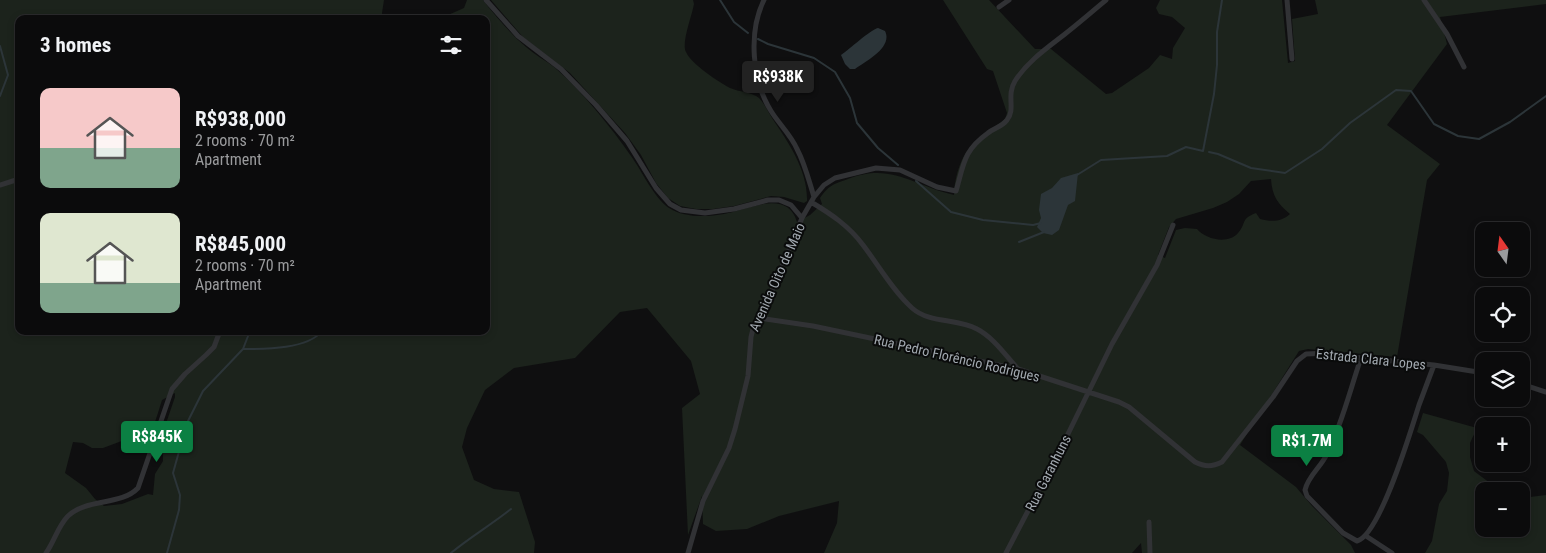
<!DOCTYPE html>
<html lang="en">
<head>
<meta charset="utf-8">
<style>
	:root { --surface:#0b0b0c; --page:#19191a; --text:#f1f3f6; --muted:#9a9b9d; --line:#2b2b2d; --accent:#0b8043 }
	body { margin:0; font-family:"Roboto Condensed",sans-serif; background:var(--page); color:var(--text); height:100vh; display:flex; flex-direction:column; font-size:19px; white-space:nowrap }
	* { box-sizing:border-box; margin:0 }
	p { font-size:16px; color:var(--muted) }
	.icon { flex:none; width:28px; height:28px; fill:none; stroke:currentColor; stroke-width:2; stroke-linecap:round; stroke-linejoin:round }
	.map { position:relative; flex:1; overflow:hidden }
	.details { position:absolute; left:15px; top:15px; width:475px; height:320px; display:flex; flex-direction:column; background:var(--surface); border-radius:10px; box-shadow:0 2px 8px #0003,0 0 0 1px var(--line) }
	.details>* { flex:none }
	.needle { width:32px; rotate:346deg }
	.tools { position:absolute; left:1475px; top:222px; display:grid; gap:10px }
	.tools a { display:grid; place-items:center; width:55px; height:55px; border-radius:10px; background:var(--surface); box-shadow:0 2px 8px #0003,0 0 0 1px var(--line); font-size:25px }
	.price { position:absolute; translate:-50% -42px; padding:0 11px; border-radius:5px; background:var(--accent); color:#fff; font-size:16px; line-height:32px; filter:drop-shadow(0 1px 2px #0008) }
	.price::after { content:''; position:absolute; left:50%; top:30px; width:15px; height:11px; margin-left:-8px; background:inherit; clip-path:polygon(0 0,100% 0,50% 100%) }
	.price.current { background:#222; color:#fff }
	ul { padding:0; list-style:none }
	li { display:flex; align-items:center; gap:15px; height:125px; padding:0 25px }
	li span { display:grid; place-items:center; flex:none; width:140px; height:100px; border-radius:10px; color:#555 }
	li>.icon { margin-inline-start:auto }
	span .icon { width:60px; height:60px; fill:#fffc; stroke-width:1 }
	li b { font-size:21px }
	h2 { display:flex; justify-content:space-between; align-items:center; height:60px; padding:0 25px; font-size:21px }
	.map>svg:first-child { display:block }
	.green { fill:#1c231c; fill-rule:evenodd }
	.water { fill:#2c3539 }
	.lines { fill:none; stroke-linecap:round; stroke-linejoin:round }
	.stream { stroke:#2c3539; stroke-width:2 }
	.minor { stroke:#313235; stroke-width:5 }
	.labels { text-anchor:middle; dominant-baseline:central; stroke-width:4; stroke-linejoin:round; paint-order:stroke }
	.street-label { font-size:14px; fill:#a2a9b0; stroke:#0a0b0b }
</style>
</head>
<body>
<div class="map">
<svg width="1546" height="553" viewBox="0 0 1546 553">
	<rect width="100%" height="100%" fill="#0f0f10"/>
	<!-- green -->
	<path class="green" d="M0 0H384L382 13 383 19H19V331H486V19H439L464 8 467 0H483C496 17 510 33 526 47 535 55 545 60 554 67 581 90 611 127 631 156 642 171 654 198 669 208 684 218 707 217 724 214 748 210 787 188 797 222L810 215 822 204 820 198C829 185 834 184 848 179 891 162 914 186 954 195 954 182 959 161 968 150 975 140 995 127 1005 119L1007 113 993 71 987 69 943 0H989L1035 49H1051L1106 94 1112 93 1149 68 1160 55 1172 59 1173 48 1185 28 1172 17 1159 14 1156 8 1160 0H1282L1288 63 1295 61 1292 19 1318 14 1315 0H1546V4L1440 17 1447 44 1387 125 1440 164 1427 180 1397 357 1308 349 1299 351 1240 445 1296 487 1312 506 1351 545 1355 553H1142L1141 543 1132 553H824L837 523 839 501 779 516 747 529 716 531 703 524 702 496 688 535 682 408 700 394 691 361 647 308 620 312 575 358 514 368 485 390 467 428 462 447 474 480 494 489 519 492 535 542 534 553H0ZM1271 179C1272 196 1278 204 1290 214 1281 222 1272 222 1260 219L1256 213C1240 219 1247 223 1238 233 1228 245 1205 239 1197 229L1185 228 1176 230 1165 258 1158 255 1169 227 1176 219 1213 208 1227 202 1239 194 1251 181ZM175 393V397L159 444 163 453V461L155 474 153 495 148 494 122 504 104 506 95 499 86 488 65 473 73 442 83 443 92 448H103L127 439 144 440C154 431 158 412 162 400Z
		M491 0H693L694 4C692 16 681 43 686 52 691 64 719 82 730 88 739 92 752 92 759 98 764 103 768 112 772 118 788 142 808 170 807 201L804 203 784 197 771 196 734 206 713 209H696L680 206 668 198 656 183 641 155 625 133 570 73 523 37Z
		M1423 413 1477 428 1470 443V457L1474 471 1490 483 1505 491H1484V529H1521V498L1546 495V553H1425L1432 541 1439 504 1447 491 1449 473 1446 462 1423 435 1417 432Z"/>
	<!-- water -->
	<path class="water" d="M878 28 885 31C893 47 867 61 855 69H850L845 64 841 55C850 49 870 30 878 28Z
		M1078 173 1075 201 1068 205 1059 230 1052 235 1043 233 1037 227 1041 218 1039 210 1041 194 1052 188 1061 178Z"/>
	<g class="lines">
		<!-- stream -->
		<path class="stream" d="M720 0 734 22 748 33
			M758 39 768 44 814 58 835 72 850 98 857 123 878 148 898 165
			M0 46 8 75 0 96
			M1209 152 1218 154 1251 168 1285 173 1322 149 1350 123 1396 90 1411 91 1434 124 1458 136 1479 139 1510 122 1546 96
			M1077 175 1101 160 1167 156 1186 147 1203 151 1214 94 1217 65V32L1222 0
			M916 181 951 212 983 220 1033 225 1041 223
			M1019 242 1044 232
			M244 349C266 349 308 349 322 331
			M167 553 179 510 180 495 173 473 187 423 203 391 243 349 250 331
			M451 553C470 537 491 525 511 509"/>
		<!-- minor -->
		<path class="minor" d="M486 0 518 36 561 69 596 105 627 141 656 188 670 204 681 210 705 213 734 209 768 200H779L791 205 802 218
			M764 0C748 32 752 81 771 111 779 124 791 135 797 149 805 164 809 181 814 197
			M1287 0 1292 59
			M1424 0 1447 34 1464 67
			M999 7 1009 0
			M0 185 19 179
			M811 202C831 214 849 226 863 245 879 266 893 291 912 308 930 324 957 318 977 329 993 337 1006 356 1018 369
			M758 318 813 326 1018 369 1119 402 1129 407 1195 462C1205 467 1212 467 1222 462L1273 397 1297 361 1306 354 1330 353 1361 358 1434 365 1484 373
			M1361 358C1350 390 1342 424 1327 454 1321 467 1308 476 1305 490L1307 496 1343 533 1357 541C1380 535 1411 430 1419 405 1424 392 1429 378 1434 365
			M1521 384 1546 392
			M1149 522 1150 553
			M1366 536 1392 553
			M46 553C54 542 58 526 68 516 87 498 121 506 138 488L172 389 185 374 206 355 214 347 220 331
			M688 553 703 501 729 448 735 429 748 376 751 337 753 329 771 293 802 218 814 197 824 185 835 178 876 168 900 170 937 187 956 191C964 164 963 151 988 133 994 128 1002 127 1007 120 1016 109 1006 96 1015 81 1028 61 1047 48 1065 34 1079 23 1093 11 1106 0
			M1006 553 1065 440 1112 344 1157 265 1173 225"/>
	</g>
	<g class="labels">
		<!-- street labels -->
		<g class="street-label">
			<text transform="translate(777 277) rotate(-66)">Avenida Oito de Maio</text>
			<text transform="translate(957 358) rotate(13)">Rua Pedro Florêncio Rodrigues</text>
			<text transform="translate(1371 359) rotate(6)">Estrada Clara Lopes</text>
			<text transform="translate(1048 473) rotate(-63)">Rua Garanhuns</text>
		</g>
	</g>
</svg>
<div class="tools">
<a><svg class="needle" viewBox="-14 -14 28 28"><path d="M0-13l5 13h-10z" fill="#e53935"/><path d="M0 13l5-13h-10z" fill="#9a9b9d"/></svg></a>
<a><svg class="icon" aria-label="locate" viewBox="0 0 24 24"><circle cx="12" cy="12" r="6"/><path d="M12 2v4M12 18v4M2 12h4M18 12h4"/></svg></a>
<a><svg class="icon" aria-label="layers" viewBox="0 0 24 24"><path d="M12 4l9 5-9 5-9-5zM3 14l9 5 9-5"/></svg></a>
<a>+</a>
<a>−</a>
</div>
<b class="price current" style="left:778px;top:103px">R$938K</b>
<b class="price" style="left:157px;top:463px">R$845K</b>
<b class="price" style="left:1307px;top:467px">R$1.7M</b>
<section class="details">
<h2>3 homes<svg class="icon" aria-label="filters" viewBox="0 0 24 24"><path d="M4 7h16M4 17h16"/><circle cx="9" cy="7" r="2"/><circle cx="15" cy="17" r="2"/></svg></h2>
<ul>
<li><span style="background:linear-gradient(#f6c9c9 60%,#7fa58c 0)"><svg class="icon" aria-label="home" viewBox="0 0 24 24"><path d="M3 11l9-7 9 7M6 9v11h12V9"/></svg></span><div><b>R$938,000</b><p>2 rooms · 70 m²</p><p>Apartment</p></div></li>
<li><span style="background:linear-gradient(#dfe7d0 70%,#7fa58c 0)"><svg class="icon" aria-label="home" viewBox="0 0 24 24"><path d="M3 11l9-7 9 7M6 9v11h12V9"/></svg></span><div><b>R$845,000</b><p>2 rooms · 70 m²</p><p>Apartment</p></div></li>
</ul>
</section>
</div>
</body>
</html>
